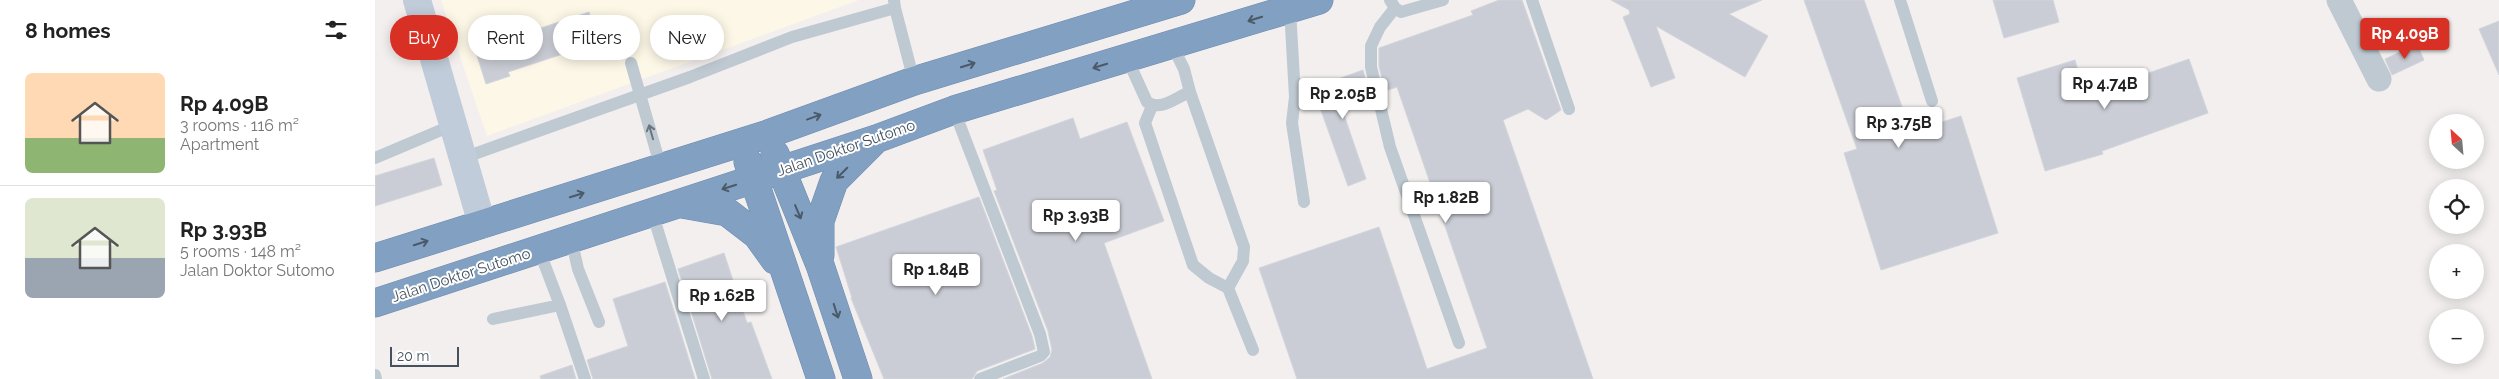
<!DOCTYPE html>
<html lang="en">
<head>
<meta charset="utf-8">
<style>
	:root { --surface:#fff; --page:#f2f2f2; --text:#222; --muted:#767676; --line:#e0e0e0; --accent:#d93025 }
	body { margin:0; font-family:Raleway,sans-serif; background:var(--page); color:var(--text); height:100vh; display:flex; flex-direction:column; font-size:19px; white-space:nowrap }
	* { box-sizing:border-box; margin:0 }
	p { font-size:16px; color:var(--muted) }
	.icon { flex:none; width:28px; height:28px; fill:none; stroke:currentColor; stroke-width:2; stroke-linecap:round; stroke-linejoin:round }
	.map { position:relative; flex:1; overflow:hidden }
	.panel { display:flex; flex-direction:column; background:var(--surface); width:375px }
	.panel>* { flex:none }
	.hud { position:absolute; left:15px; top:15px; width:475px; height:45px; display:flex; gap:10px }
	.needle { width:32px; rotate:334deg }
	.fabs { position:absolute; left:2054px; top:114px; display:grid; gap:10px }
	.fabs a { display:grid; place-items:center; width:55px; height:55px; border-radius:50%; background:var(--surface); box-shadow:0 2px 12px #0003; font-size:25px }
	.scale { position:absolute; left:15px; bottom:12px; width:69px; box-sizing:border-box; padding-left:5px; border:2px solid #45525e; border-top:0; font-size:14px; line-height:18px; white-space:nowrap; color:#45525e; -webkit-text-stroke:4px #fff; paint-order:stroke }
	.price { position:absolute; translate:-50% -42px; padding:0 11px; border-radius:5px; background:#fff; color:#222; font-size:16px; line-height:32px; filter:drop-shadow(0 1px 2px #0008) }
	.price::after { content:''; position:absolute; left:50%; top:30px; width:15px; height:11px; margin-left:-8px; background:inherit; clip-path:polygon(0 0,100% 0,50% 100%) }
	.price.current { background:var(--accent); color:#fff }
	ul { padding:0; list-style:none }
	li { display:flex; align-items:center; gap:15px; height:125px; padding:0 25px }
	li+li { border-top:1px solid var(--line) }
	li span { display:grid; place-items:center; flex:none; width:140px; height:100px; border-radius:8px; color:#555 }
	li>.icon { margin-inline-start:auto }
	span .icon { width:60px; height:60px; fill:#fffc; stroke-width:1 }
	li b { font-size:21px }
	h2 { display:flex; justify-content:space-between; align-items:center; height:60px; padding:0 25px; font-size:21px }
	.chip { padding:0 18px; border-radius:22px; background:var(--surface); box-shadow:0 2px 12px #0003; font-size:18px; line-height:45px }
	.chip.current { background:var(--accent); color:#fff }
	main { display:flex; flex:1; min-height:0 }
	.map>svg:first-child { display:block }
	.commercial { fill:#fdf7e7 }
	.building { fill:#cacdd5; stroke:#d2d5db }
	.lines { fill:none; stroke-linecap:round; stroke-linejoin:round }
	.highway-casing { stroke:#6d8bae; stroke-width:29 }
	.lane { stroke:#bec9d2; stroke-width:12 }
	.street { stroke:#bec9d2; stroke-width:25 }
	.secondary { stroke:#c0ccd9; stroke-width:28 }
	.highway { stroke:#82a0c2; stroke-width:28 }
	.oneway { stroke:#4b5a68 }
	.oneway2 { stroke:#697681 }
	.labels { text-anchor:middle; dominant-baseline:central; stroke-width:4; stroke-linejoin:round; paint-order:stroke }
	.street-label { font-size:15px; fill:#45525e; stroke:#fff }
</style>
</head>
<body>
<main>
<section class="panel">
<h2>8 homes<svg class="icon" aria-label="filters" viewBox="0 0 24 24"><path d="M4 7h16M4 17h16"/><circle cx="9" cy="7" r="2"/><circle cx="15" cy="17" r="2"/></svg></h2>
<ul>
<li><span style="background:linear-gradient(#ffd9b3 65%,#8fb573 0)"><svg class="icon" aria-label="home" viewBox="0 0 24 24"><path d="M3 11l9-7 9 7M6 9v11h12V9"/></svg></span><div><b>Rp 4.09B</b><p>3 rooms · 116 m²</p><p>Apartment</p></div></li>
<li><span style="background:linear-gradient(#dfe7d0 60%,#9aa5b1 0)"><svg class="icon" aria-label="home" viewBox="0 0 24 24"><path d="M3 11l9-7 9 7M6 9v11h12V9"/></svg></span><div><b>Rp 3.93B</b><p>5 rooms · 148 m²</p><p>Jalan Doktor Sutomo</p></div></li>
</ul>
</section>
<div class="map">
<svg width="2124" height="379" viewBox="0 0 2124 379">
	<rect width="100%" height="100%" fill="#f2efee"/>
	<!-- commercial -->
	<path class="commercial" d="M66 0H484L112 136Z"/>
	<!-- building -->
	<path class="building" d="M1124 0H1147L1186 110 1171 120 1153 109 1128 120 1218 379H922L884 268 1004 227 1052 369 1112 348 1022 87 1010 91 1004 66V48L1098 15 1096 11Z
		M1236 0H1387L1354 14 1393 36 1370 77 1281 26 1300 78 1276 87 1248 17 1255 14 1254 10Z
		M1429 0H1489L1536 132 1586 116 1623 233 1506 270 1469 153 1482 149Z
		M1618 0H1678L1684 22 1629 38Z
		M214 12 224 42 133 72 135 76 111 84 98 43 122 35 124 42Z
		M2124 21V75L2104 29Z
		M2042 44 2049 60 2017 75 2010 59Z
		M1814 59 1833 113 1727 151 1728 154 1670 171 1642 78 1700 60 1710 95Z
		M988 70 995 96 966 106 991 179 973 186 938 88Z
		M698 118 705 139 752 122 789 221 729 243 777 379H628L668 363 675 357 677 350 673 331 619 191 622 190 608 150Z
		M59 158 67 185 0 206V176Z
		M604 197 657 336 660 349 602 371 597 379H509L476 298H477L461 247Z
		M349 253 372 323 376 322 397 379H337L303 269Z
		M290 282 320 379H218L212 360 253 346 238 299Z
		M197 365 201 379H166L165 376Z"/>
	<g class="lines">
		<defs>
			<path id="highway" d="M400 154 445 265 483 379
				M373 162 446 379
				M307 204 352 212 382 235 400 260
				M445 255V221L459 181 498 142
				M0 258 393 134 539 81 806 0
				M0 303 501 139 579 110 944 0"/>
		</defs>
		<!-- highway casing -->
		<use href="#highway" class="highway-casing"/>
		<!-- lane -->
		<path class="lane" d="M1015 0 1020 8 1026 12 1068 0
			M1157 0 1194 109
			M1525 0 1557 101
			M520 8 539 81
			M1020 8 1005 27 996 46V67L1015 147 1084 343
			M915 9 920 97 917 123 929 202
			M752 58 772 102C786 112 801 97 815 92L809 69 797 45
			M256 63 286 168
			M815 92 869 247 868 261 853 288 878 350
			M777 106 770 123 818 265 834 278 853 288
			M579 110 665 334 669 352 665 356 605 379
			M0 158 78 125
			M88 158 315 77 417 37 520 8 519 0
			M277 212 329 379
			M196 238 203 269 224 322
			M164 250 185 305 210 379
			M118 319 185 305
			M0 375 1 379"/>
		<!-- street -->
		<path class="street" d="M1964 0 2004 79"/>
		<!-- secondary -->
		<path class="secondary" d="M42 0 107 224"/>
		<!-- highway -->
		<use href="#highway" class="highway"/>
	</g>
	<!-- one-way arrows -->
	<defs><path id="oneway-shaft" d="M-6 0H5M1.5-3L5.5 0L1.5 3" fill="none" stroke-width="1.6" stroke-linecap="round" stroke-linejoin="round" transform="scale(1.25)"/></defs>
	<g class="oneway">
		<use href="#oneway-shaft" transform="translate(880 19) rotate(163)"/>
		<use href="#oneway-shaft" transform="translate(593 65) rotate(-17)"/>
		<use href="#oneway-shaft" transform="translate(725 66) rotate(163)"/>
		<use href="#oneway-shaft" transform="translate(439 117) rotate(-20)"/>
		<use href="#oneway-shaft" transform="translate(467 173) rotate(135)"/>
		<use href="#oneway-shaft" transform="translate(354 187) rotate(162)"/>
		<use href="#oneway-shaft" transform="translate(202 195) rotate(-17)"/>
		<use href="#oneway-shaft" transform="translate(423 212) rotate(67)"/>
		<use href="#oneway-shaft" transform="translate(46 243) rotate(-18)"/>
		<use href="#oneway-shaft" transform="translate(461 311) rotate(72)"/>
	</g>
	<use class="oneway2" href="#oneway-shaft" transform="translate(276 132) rotate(-106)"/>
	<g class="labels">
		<!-- street labels -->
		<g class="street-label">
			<text transform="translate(471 148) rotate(-19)">Jalan Doktor Sutomo</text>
			<text transform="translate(86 275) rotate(-18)">Jalan Doktor Sutomo</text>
		</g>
	</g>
</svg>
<div class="fabs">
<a><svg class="needle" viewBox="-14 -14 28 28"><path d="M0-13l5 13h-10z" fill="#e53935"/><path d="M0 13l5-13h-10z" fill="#767676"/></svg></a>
<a><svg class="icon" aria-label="locate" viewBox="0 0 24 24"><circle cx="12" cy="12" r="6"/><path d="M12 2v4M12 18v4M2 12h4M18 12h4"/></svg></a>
<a>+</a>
<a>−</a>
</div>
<div class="scale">20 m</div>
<b class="price current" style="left:2030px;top:60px">Rp 4.09B</b>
<b class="price" style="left:1730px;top:110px">Rp 4.74B</b>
<b class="price" style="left:968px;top:120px">Rp 2.05B</b>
<b class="price" style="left:1524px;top:149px">Rp 3.75B</b>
<b class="price" style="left:1071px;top:224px">Rp 1.82B</b>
<b class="price" style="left:701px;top:242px">Rp 3.93B</b>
<b class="price" style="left:561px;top:296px">Rp 1.84B</b>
<b class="price" style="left:347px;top:322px">Rp 1.62B</b>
<div class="hud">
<a class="chip current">Buy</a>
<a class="chip">Rent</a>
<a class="chip">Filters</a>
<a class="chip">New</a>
</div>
</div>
</main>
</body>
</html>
